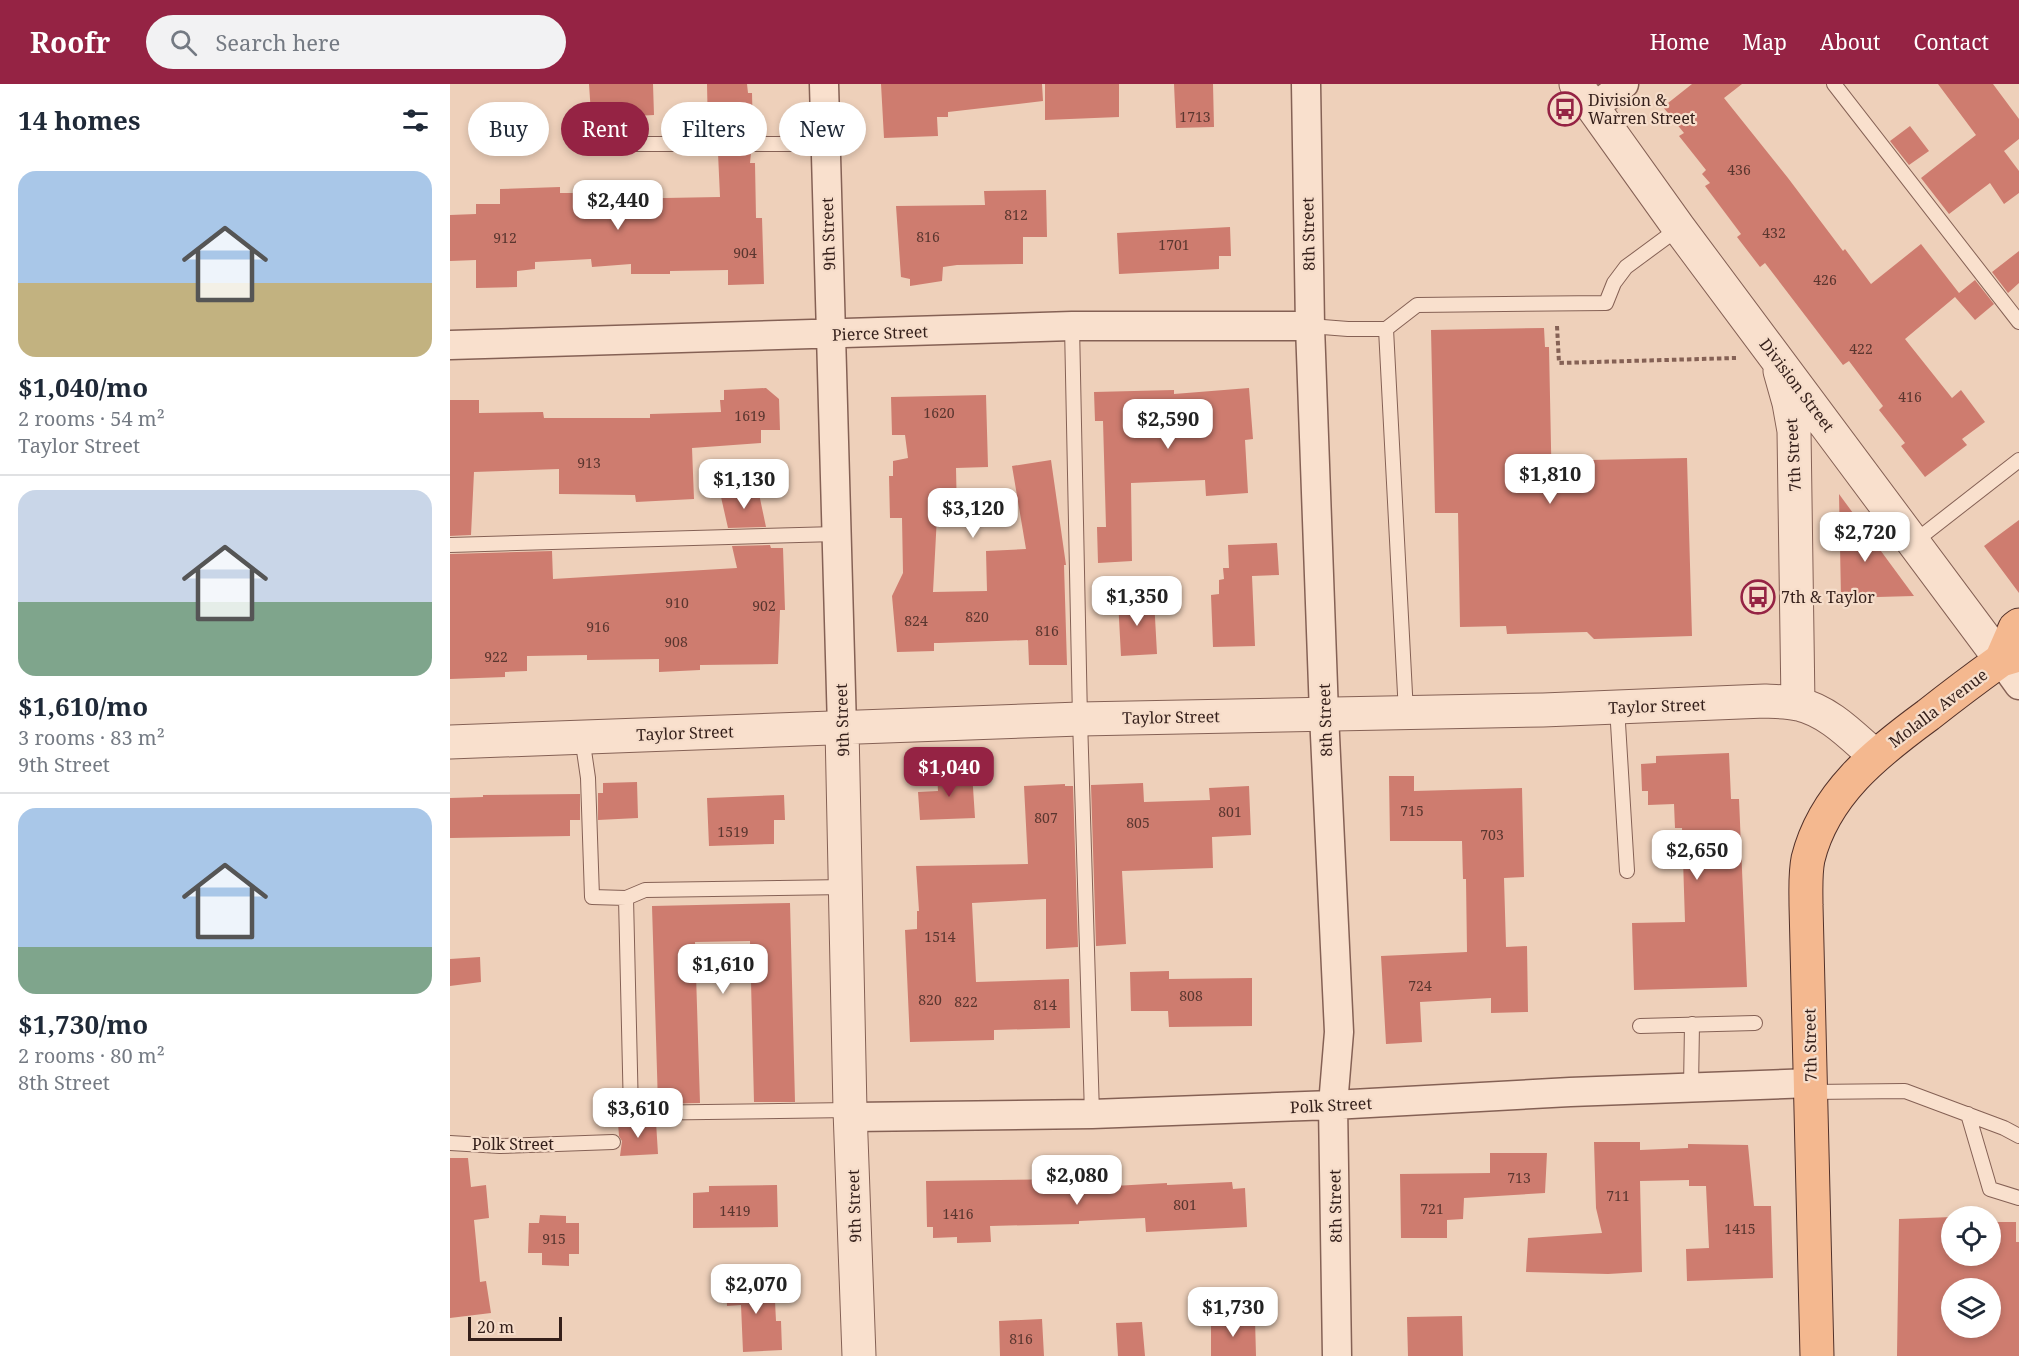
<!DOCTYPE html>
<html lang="en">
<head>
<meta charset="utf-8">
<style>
	:root { --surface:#fff; --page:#f2f2f3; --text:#1f2937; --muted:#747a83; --line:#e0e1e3; --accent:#952344 }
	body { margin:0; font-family:"Noto Serif",serif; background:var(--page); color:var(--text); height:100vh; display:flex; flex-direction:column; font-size:22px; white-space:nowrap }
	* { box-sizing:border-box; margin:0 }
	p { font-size:20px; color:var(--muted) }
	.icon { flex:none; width:33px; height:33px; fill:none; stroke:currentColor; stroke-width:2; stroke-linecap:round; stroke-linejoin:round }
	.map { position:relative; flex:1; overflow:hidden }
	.details { display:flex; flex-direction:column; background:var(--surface); width:450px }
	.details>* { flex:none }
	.hud { position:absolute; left:18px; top:18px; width:570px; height:54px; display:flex; gap:12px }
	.buttons { position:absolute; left:1491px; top:1122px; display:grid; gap:12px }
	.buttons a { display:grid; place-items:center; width:60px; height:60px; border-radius:50%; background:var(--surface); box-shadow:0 3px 9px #0003; font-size:30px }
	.scale { position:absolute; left:18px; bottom:15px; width:94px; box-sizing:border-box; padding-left:6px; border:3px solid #341f1a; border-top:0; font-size:16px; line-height:21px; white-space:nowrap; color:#341f1a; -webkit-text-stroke:4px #f6ddca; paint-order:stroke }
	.price { position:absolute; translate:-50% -51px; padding:0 14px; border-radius:12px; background:#fff; color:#222; font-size:20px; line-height:39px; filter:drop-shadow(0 2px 3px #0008) }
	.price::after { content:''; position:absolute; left:50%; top:36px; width:18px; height:14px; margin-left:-9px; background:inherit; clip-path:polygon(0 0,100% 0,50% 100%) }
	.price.on { background:var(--accent); color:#fff }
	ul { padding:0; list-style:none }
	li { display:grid; align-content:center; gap:12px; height:318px; padding:0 18px }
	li+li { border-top:2px solid var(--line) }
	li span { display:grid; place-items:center; height:186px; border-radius:18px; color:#555 }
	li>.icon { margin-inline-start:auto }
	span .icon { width:108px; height:108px; fill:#fffc; stroke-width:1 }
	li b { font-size:26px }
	h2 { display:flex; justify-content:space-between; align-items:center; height:72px; padding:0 18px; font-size:26px }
	.pill { padding:0 21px; border-radius:27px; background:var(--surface); box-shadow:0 3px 9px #0003; font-size:21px; line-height:54px }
	.pill.on { background:var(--accent); color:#fff }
	header { display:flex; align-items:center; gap:36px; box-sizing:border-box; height:84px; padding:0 30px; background:var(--accent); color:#fff }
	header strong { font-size:28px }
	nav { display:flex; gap:33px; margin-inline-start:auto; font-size:21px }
	.search { width:420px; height:54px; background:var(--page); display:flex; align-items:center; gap:15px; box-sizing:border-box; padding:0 21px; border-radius:33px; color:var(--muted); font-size:22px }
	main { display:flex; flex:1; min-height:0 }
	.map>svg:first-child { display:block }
	.building { fill:#ce7c6f; fill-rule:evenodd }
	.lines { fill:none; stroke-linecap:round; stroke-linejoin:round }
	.service-casing { stroke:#856155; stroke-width:16 }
	.minor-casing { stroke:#856155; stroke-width:31 }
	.tertiary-casing { stroke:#856155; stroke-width:35 }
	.primary-casing { stroke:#52312a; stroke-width:35 }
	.path { stroke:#856155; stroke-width:4; stroke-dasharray:4.5 3; stroke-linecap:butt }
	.service { stroke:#f9e0cd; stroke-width:14 }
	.minor { stroke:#f9e0cd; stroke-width:28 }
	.tertiary { stroke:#f9e0cd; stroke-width:33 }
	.primary { stroke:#f4b88f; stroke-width:33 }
	.labels { text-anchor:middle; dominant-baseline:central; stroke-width:4.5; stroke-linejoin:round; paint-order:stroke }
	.number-label { font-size:14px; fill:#5a362f }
	.poi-label { font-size:16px; fill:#341f1a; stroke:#f6ddca; text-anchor:start }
	.street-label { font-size:16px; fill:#341f1a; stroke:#f6ddca }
</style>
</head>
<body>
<header>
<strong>Roofr</strong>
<div class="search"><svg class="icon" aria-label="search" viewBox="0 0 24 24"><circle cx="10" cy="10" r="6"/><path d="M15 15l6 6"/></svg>Search here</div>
<nav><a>Home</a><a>Map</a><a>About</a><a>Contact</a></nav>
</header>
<main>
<section class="details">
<h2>14 homes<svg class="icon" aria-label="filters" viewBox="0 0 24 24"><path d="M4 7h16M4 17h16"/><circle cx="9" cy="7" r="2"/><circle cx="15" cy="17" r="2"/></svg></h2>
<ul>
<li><span style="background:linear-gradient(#a9c7e8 60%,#c2b280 0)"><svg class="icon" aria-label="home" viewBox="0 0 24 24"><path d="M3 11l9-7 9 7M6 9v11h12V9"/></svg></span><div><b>$1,040/mo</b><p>2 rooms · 54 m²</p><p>Taylor Street</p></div></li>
<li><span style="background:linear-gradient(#c9d6e8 60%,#7fa58c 0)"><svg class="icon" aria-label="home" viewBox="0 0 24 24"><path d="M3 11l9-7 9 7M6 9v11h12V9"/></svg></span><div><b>$1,610/mo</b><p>3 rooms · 83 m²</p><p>9th Street</p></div></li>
<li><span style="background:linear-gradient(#a9c7e8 75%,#7fa58c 0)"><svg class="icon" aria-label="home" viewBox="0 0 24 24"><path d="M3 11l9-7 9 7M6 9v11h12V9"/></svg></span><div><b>$1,730/mo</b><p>2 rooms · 80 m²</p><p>8th Street</p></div></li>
</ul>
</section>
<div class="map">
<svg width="1569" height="1272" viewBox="0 0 1569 1272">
	<rect width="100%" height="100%" fill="#eed0ba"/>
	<!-- building -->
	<path class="building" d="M139 0H203L204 31 167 33V28L141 30Z
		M257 0H297L298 9H302L303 51H268L267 48H258Z
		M431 0H592L593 17 498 28V33H487L488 52 434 54Z
		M595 0H669V33L595 36Z
		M724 0H763L764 43 726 44Z
		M1242 0H1292L1274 14 1338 94 1393 167 1395 165 1421 200 1471 160 1509 209 1525 196 1544 220 1525 236 1505 213 1455 255 1502 314 1511 306 1535 338 1512 355 1517 361 1475 393 1451 362 1455 359 1429 326 1433 322 1399 277 1393 281 1315 179 1310 183 1287 153 1291 150 1255 102 1260 99 1252 90 1256 86 1229 52 1234 49 1213 23Z
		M1488 0H1543L1569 35V55L1554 67 1569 87V109L1554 120 1540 99 1499 130 1471 94 1526 51Z
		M1460 42 1479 67 1459 81 1440 57Z
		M268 69H301L300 79H305L306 134H312L314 200 278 201V186L220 187V190H181V180L142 183 141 175 85 178V185L67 187V203L26 204V176L0 177V131L26 130V120H50V105L110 103V109H157L158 115 270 113Z
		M596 106 597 153H573V180L507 181 493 183 492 197 460 202V195L451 193 446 122 535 121 534 107Z
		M780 143 781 172H769V185L669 190 667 149Z
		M1569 167V199L1558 209 1542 188Z
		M1094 244 1095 263H1099L1102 412 1140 376 1237 374 1242 552 1144 555 1137 548 1057 550 1056 542 1010 543 1008 429H985L981 246Z
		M316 304 329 315 330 346H311V359L242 364 244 415 186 418 185 411 109 410V385L24 388 21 451 0 452V316H29V329L93 328 94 334H200V330L271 328 270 316H274V306Z
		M799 304 803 355 795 356 798 409 756 412 755 396 681 399 682 477 648 479 647 443H656L653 337H645L644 308 724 306V310Z
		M536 311 538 383 506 384 507 432H487L483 508 537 507 536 467 576 465 562 382 601 376 616 481H614L617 581H579L578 556 489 559H484V567L447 568 442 512 453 489 452 434H440L439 392H443V377L458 374 455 351H442L441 313Z
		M308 405 316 443 278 444 271 413Z
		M1389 410 1464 512 1391 514Z
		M1569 436V509L1534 462Z
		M827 459 829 491 802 492 805 562 763 563 761 511 769 510V496L774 495 773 484H779L778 461Z
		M320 461 321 464H333L335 526H330L328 580 250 581V586L209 588V575L137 576V571L77 572V587L55 588V593L0 595V470L102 467 103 495 287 484 282 462Z
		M704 515 707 570 671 572 668 516Z
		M1279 669 1281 715H1289L1297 903 1184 906 1182 839 1235 838 1232 744H1225L1224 720 1198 721V707H1192L1191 680 1206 679V672Z
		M522 688 525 734 470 736 468 708 488 707 487 690Z
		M939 692H964V707L1072 704 1074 793 1054 794 1056 863 1077 862 1078 928 1041 929V914L970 918 972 958 936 960 931 872 1017 868 1016 795H1013L1012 757H940Z
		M187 698 188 734 148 736V709H153V699Z
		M693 699 694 718 760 716 759 704 799 702 801 751 762 753 763 784 672 787 676 860 646 862 641 701Z
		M615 700V702H623L628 863 596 865V815L522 819 526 898 619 895 620 944 544 946V956L460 958 455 846 467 845V827H469L466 782 578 780 574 702Z
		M130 710V736H120V752L0 754V714L33 713V711Z
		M334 711 335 736H324V760L259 762 257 714Z
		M340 819 345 1018H304L300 857 245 858 250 1019 208 1020 202 822Z
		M30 873 31 898 0 902V875Z
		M719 887V895L802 894V942L719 943 718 927H681L680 888Z
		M206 1038 208 1070 170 1072 172 1057 169 1052 168 1039Z
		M1144 1058H1190V1066L1238 1064V1060L1298 1061 1304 1122H1321L1323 1194 1237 1197 1236 1165 1259 1164 1256 1102H1239V1096L1190 1097 1192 1188 1158 1190 1076 1188 1078 1154 1152 1149 1146 1124Z
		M1040 1069H1097L1095 1109 1014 1114 1013 1135 997 1136V1154H951L950 1090 1040 1089Z
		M0 1074H18L21 1103 36 1101 39 1134 24 1136 30 1198 36 1197 41 1229 0 1234Z
		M628 1095V1104L717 1099V1101L782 1098 783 1105 795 1104 797 1143 696 1148 695 1134 629 1137V1140L540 1142 541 1158 507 1159V1153L483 1154V1143H477L476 1097Z
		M327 1101 328 1143 243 1144V1109L259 1108V1102Z
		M90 1131 116 1132V1139H129V1170H119V1182L92 1181V1169H78L79 1139H89Z
		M1502 1133V1172H1540V1138H1566V1158H1569V1272H1447L1449 1135ZM1502 1204H1540V1244H1502Z
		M318 1196 319 1217H325L326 1237H331L332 1266 293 1268 291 1221 277 1222 276 1198Z
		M1012 1232 1013 1272H958L957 1233Z
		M592 1235 594 1272H550L549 1237Z
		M805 1235 806 1272H761V1236Z
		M692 1238 695 1272H668L666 1239Z"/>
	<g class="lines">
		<defs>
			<path id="service" d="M1384 0 1569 238
				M138 60H375
				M622 242 630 635 642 1030
				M860 242 898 245H936L967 221 1156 219 1164 199 1176 183 1229 144
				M936 245 956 629
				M1464 458 1569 376
				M0 461 386 450
				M1167 623 1177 787
				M132 653 138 694 142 813 176 814 181 1029 400 1026
				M176 814 195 806 396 803
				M1190 942 1305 939
				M1241 1004 1242 940
				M1361 1008 1455 1007 1554 1044 1569 1052
				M1518 1030 1540 1105 1569 1114
				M0 1059 50 1062 163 1058"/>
			<path id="minor" d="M374 0 392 644
				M856 0 860 242 874 630 889 948 883 1021 887 1272
				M1143 24 1174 0
				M0 261 622 242H860
				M1551 576 1569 601
				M402 1033 642 1030 883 1021 1120 1008 1361 999"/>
			<path id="tertiary" d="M1126 0 1229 144 1551 576
				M1330 287 1339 319 1344 347 1348 620
				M392 644 400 1026 409 1272
				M0 658 630 635 1093 626 1315 617C1326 618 1337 617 1348 620 1379 627 1402 652 1425 672"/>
			<path id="primary" d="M1551 576 1565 544 1569 541
				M1367 1272 1356 821C1356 806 1355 790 1358 775 1374 710 1426 669 1478 631 1502 612 1526 594 1551 576L1569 571"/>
		</defs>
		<!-- service casing -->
		<use href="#service" class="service-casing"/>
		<!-- minor casing -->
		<use href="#minor" class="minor-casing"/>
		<!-- tertiary casing -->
		<use href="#tertiary" class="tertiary-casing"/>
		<!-- primary casing -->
		<use href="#primary" class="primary-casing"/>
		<!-- path -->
		<path class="path" d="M1107 242 1109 279 1286 274"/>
		<!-- service -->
		<use href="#service" class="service"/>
		<!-- minor -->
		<use href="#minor" class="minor"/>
		<!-- tertiary -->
		<use href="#tertiary" class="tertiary"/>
		<!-- primary -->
		<use href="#primary" class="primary"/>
	</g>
	<!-- icons -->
	<defs>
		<symbol id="bus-ring" viewBox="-11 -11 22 22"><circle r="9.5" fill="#f6ddca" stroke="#952344" stroke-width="1.5"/><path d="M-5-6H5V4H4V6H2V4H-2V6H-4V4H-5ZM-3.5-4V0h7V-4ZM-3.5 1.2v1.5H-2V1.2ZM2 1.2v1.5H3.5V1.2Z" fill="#952344"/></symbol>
	</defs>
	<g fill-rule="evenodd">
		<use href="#bus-ring" x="1096" y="6" width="38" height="38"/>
		<use href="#bus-ring" x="1289" y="494" width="38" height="38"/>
	</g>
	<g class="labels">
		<!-- number labels -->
		<g class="number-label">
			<text x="745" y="32">1713</text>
			<text x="1289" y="85">436</text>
			<text x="566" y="130">812</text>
			<text x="1324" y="148">432</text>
			<text x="478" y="152">816</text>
			<text x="55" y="153">912</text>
			<text x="724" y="160">1701</text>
			<text x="295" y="168">904</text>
			<text x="1375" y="195">426</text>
			<text x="1411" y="264">422</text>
			<text x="1460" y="312">416</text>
			<text x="489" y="328">1620</text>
			<text x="300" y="331">1619</text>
			<text x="139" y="378">913</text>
			<text x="227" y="518">910</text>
			<text x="314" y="521">902</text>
			<text x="527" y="532">820</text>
			<text x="466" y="536">824</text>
			<text x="148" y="542">916</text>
			<text x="597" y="546">816</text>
			<text x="226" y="557">908</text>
			<text x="46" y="572">922</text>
			<text x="962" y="726">715</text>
			<text x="780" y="727">801</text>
			<text x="596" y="733">807</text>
			<text x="688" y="738">805</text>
			<text x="283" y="747">1519</text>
			<text x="1042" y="750">703</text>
			<text x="490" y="852">1514</text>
			<text x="970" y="901">724</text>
			<text x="741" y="911">808</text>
			<text x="480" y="915">820</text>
			<text x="516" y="917">822</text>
			<text x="595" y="920">814</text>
			<text x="1069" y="1093">713</text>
			<text x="1168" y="1111">711</text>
			<text x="735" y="1120">801</text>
			<text x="982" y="1124">721</text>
			<text x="285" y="1126">1419</text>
			<text x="508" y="1129">1416</text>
			<text x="1290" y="1144">1415</text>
			<text x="104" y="1154">915</text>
			<text x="571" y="1254">816</text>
		</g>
		<!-- poi labels -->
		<g class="poi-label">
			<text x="1138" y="16">Division &amp;<tspan x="1138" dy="18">Warren Street</tspan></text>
			<text x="1331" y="513">7th &amp; Taylor</text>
		</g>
		<!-- street labels -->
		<g class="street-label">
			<text transform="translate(378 150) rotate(-92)">9th Street</text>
			<text transform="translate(858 150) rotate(-91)">8th Street</text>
			<text transform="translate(430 249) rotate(-2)">Pierce Street</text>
			<text transform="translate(1347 301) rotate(53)">Division Street</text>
			<text transform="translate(1343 371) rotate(-93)">7th Street</text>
			<text transform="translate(1207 622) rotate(-2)">Taylor Street</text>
			<text transform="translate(1488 624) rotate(-37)">Molalla Avenue</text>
			<text transform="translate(721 633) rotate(-1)">Taylor Street</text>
			<text transform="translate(392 636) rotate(-92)">9th Street</text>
			<text transform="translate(875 636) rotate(-92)">8th Street</text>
			<text transform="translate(235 649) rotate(-2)">Taylor Street</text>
			<text transform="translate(1360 961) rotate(-91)">7th Street</text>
			<text transform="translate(881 1021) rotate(-3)">Polk Street</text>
			<text x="63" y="1060">Polk Street</text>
			<text transform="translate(404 1122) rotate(-92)">9th Street</text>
			<text transform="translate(885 1122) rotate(-91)">8th Street</text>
		</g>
	</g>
</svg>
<div class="buttons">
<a><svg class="icon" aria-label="locate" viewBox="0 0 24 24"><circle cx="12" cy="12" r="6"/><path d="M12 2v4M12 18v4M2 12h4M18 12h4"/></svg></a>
<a><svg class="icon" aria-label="layers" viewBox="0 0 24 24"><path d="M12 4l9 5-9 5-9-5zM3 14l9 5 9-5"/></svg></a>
</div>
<div class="scale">20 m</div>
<b class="price" style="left:168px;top:147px">$2,440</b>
<b class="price" style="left:718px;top:366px">$2,590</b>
<b class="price" style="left:1100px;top:421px">$1,810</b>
<b class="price" style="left:294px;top:426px">$1,130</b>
<b class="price" style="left:523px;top:455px">$3,120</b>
<b class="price" style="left:1415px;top:479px">$2,720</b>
<b class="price" style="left:687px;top:543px">$1,350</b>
<b class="price on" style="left:499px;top:714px">$1,040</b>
<b class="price" style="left:1247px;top:797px">$2,650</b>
<b class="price" style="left:273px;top:911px">$1,610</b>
<b class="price" style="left:188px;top:1055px">$3,610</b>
<b class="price" style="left:627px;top:1122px">$2,080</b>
<b class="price" style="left:306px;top:1231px">$2,070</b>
<b class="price" style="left:783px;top:1254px">$1,730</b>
<div class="hud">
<a class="pill">Buy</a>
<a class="pill on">Rent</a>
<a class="pill">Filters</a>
<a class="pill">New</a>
</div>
</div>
</main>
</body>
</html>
